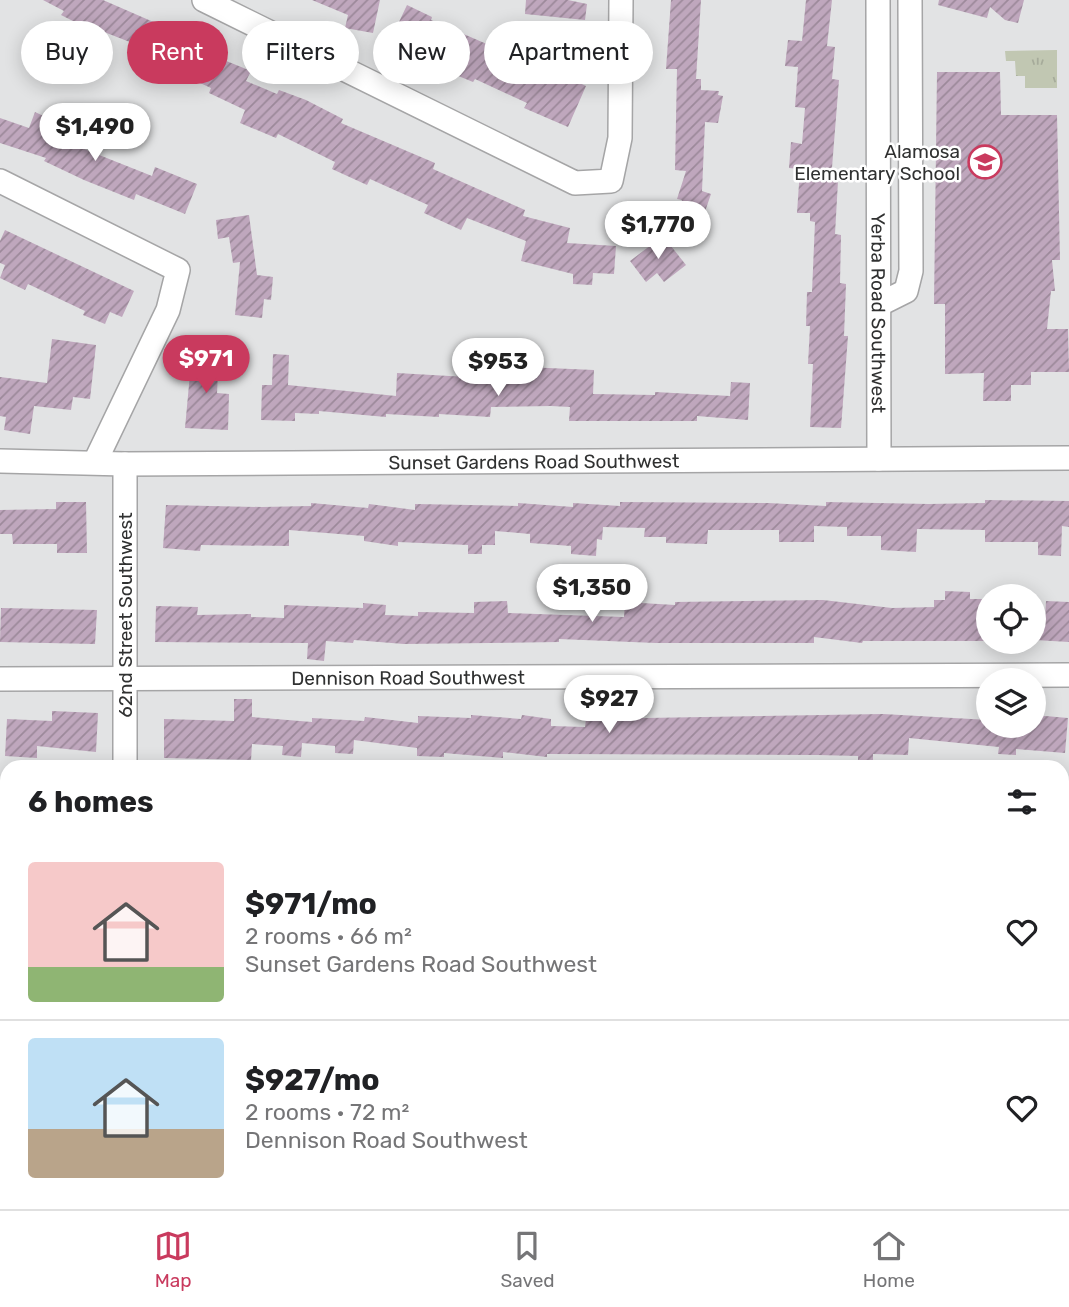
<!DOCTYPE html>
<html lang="en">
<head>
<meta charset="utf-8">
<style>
	:root { --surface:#fff; --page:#f6f6f6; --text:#202124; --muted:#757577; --line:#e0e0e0; --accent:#c93a5e }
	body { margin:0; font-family:Rubik,sans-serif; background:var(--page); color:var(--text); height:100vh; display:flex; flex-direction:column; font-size:26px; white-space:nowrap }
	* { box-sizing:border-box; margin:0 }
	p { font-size:23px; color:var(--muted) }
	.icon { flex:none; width:38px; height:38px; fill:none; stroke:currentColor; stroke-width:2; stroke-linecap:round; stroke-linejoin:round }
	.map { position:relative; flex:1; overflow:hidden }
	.drawer { position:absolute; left:0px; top:760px; width:1069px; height:450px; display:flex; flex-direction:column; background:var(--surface); border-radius:21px 21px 0 0; box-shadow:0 4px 18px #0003 }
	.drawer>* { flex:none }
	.top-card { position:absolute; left:21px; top:21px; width:700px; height:63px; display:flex; gap:14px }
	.fabs { position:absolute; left:976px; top:584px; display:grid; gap:14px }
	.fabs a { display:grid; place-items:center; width:70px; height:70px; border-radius:50%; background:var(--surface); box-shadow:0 4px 18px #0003; font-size:35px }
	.price { position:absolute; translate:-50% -60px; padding:0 16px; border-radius:24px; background:#fff; color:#222; font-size:23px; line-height:46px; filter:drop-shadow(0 2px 4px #0008) }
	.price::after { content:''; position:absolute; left:50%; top:42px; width:21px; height:16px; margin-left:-10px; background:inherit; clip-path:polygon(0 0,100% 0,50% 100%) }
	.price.selected { background:var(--accent); color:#fff }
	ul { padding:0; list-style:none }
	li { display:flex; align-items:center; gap:21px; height:175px; padding:0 28px }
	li+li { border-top:2px solid var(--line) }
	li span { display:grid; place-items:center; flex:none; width:196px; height:140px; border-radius:7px; color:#555 }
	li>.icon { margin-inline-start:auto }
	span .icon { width:84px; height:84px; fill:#fffc; stroke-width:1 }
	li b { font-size:30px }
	h2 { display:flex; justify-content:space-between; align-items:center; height:84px; padding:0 28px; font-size:30px }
	.tag { padding:0 24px; border-radius:32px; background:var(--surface); box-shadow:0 4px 18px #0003; font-size:24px; line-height:63px }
	.tag.selected { background:var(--accent); color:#fff }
	.menu { display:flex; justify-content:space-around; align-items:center; height:98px; border-top:2px solid var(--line); background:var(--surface); font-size:19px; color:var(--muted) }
	.menu a { display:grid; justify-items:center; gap:4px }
	.menu .selected { color:var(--accent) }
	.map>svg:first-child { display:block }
	.park { fill:url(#park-tufts) }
	.building { fill:url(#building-hatch) }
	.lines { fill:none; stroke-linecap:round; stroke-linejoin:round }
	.minor-casing { stroke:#a5a5a6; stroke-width:26 }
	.minor { stroke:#fff; stroke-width:23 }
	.labels { text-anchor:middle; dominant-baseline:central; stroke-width:5; stroke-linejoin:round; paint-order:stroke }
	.poi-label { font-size:19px; fill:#303131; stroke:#fff; text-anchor:end }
	.street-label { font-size:19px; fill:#303131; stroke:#fff }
</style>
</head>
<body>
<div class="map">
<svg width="1069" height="1209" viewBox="0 0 1069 1209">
	<defs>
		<pattern id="park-tufts" width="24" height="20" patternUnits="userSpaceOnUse" patternTransform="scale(1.75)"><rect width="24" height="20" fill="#c1c7b2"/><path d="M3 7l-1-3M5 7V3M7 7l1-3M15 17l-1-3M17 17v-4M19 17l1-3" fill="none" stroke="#a6ab9a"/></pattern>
		<pattern id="building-hatch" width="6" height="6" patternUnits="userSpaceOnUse" patternTransform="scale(1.75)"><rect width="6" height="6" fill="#bfa7bd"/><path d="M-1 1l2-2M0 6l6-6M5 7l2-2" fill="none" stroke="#9c899a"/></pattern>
	</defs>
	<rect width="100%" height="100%" fill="#e2e3e4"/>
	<!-- park -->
	<path class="park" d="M1057 50V88H1025V76H1016L1015 61H1006L1005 51Z"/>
	<!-- building -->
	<path class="building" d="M43 0H103L158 24 155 32 251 71 246 81 277 94 279 90 306 100 343 119 341 123 435 163 433 169 525 210 523 216 570 228 567 243 616 246 614 274 593 273 592 285 573 284V274L521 261 526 241 467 218 461 230 424 213 428 205 370 179 367 185 332 169 335 162 278 134 276 138 240 123 245 110 209 93 211 88 154 62 158 53 99 30 97 33 61 15 64 11Z
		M312 0H380L373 33 345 28 348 15Z
		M526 0H568L587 4 585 20 525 14Z
		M671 0H701L696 79H701V90L719 91 718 95 723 96 718 123 705 122 702 191 711 194 698 232 674 225 682 200 677 199 686 171 675 170 677 69H666Z
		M806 0H832L827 46 835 47 832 79 839 80 831 180 838 181 835 234 841 235 840 283 846 284 844 336H848L841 428 810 427 813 364H808L810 326H806L807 292H812L815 222 810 221V213H797L800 169 789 168 791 142 802 144 805 108 795 107 798 67 785 66 788 40 802 41Z
		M939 0H1024L1018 23 1005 20 990 7 987 18 938 5Z
		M407 5 432 17 431 20 489 45 486 53 538 77 543 66 586 86 568 127 524 108 527 103 475 79 473 82 434 66 436 61 391 39Z
		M937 72H1000L1001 115H1057L1060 260H1052L1055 291H1051L1047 329H1068L1069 372H1031V385H1011V401H983L984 373 945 374V304H934Z
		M35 112 85 135 79 147 152 176 155 167 197 184 185 214 136 194 134 200 84 180 44 161 46 158 0 143V118L29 128Z
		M249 215 257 275 273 277 271 300 264 299 262 318 235 315 240 262 233 263 229 237 218 239 216 220Z
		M5 230 134 291 122 317 110 312 105 324 83 315 85 311 28 284 25 290 0 278 5 265 0 263V241Z
		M663 236 686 265 664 282 657 273 646 282 630 261Z
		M52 339 96 345 90 399 73 397 71 410 34 406 30 434 4 430 6 417 0 416V377L47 383Z
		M192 352 219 353 217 393 229 394 228 430 185 428Z
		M273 354 289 355 288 385 396 396 397 373 502 379V366L594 370 593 394 655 395V392L730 396 731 382 750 383 748 420 697 416V421H569L570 407 551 406 491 407 490 417 439 414V417L386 414V417L319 411V414L295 413V421L261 420 262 385H272Z
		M985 500 1069 501V527L1062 526 1061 556 1038 555V542H985V530L917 529 916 552 881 550V536H847V527L814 526V542H779V530H708L707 544 666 543V537H644L645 528 603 527 602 540 597 539 596 556 571 554V546L530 543V534L495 531V545H482V554H468V545L398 542V546L364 541V536L289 530V546L201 545 200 551 163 548 166 505 262 507 311 506V503L368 508 369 504 415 510V504L518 506V503L573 507V503L620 506V502L768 503 826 506V502L929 504 985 503Z
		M56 502H86L87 553H57V544H13L12 534H0V510L56 509Z
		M945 591 970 592V599H989V641H863L862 643 814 637V643H656L559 639V642L404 644 354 640 353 643 326 641 324 661 307 659 308 643 155 642 156 606 198 607 197 615 251 614V617L284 618V605L363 608V603L386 605 385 615 418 616V612L474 613V602L507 601 508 613 624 617 625 602 675 605V602L823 600 892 608 934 607V600H945Z
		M1046 601 1069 602V642L1035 640 1036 619H1045Z
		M1 608 97 610 95 644 0 642Z
		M234 699H252V717L312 722V718L364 721 365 717 418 723V716L471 718V715L521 719 522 715 551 719V726L585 727 586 719 883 714 989 720V726H1034V715L1068 718 1065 753 1016 749V755L998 754 999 747 909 738 908 755 873 754V766H858V756L817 755 547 754V757L503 752V758L444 753V757L417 756V748L354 740 353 754 335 753V746L302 743 301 757 282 755 283 746 252 744 251 760 164 758V719L234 721Z
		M52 711 98 713 96 752 37 746V758L5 756 7 719 52 721Z"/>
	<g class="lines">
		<defs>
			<g id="minor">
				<path d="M204 0 575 183 611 181 620 138 621 0"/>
				<path id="s1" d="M878 0 879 459"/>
				<path d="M0 181 178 270 168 310 95 462"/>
				<path d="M880 304 906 291 911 271 910 0"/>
				<path id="s2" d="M0 461 125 464 1069 458"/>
				<path d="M125 464V766"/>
				<path id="s3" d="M0 679 1069 675"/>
				<path d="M1062 890H1069"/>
				<path d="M0 892H7"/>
				<path d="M1062 1103H1069"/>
				<path d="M0 1108H7"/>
				<path d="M1062 1150H1069"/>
				<path d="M0 1155H7"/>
				<path d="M23 1202V1209"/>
				<path d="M251 1202V1209"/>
				<path d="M415 1202V1209"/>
				<path d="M891 1202V1209"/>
				<path d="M1009 1202V1209"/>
			</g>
		</defs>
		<!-- minor casing -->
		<use href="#minor" class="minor-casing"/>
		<!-- minor -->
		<use href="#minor" class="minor"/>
	</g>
	<!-- icons -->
	<defs>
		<symbol id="school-ring" viewBox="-11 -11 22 22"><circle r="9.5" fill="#fff" stroke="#c93a5e" stroke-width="1.5"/><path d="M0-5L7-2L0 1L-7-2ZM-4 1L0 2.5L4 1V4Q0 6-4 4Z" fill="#c93a5e"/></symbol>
	</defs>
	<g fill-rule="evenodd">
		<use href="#school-ring" x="966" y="143" width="38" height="38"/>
	</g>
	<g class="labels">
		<!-- poi labels -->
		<g class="poi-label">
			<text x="960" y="151">Alamosa<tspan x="960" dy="22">Elementary School</tspan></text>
		</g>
		<!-- street labels -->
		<g class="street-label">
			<text stroke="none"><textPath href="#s1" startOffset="313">Yerba Road Southwest</textPath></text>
			<text stroke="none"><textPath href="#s2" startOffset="534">Sunset Gardens Road Southwest</textPath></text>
			<text transform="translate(125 615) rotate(-90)">62nd Street Southwest</text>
			<text stroke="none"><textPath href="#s3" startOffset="408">Dennison Road Southwest</textPath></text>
		</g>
	</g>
</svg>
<div class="fabs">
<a><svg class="icon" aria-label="locate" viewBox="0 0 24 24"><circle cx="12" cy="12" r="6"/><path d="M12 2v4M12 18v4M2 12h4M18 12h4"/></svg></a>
<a><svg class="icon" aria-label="layers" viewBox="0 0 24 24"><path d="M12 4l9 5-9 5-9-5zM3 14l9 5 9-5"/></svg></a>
</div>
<b class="price" style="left:95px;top:163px">$1,490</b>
<b class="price" style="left:658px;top:261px">$1,770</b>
<b class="price selected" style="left:206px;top:395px">$971</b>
<b class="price" style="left:498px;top:398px">$953</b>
<b class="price" style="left:592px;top:624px">$1,350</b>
<b class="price" style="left:609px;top:735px">$927</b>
<div class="top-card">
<a class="tag">Buy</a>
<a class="tag selected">Rent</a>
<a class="tag">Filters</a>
<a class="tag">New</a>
<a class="tag">Apartment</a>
</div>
<section class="drawer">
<h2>6 homes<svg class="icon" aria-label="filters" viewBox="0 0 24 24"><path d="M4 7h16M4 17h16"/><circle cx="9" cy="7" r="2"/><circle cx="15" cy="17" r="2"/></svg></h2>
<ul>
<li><span style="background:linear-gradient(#f6c9c9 75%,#8fb573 0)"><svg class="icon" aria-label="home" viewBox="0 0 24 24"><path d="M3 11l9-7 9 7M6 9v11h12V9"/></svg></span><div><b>$971/mo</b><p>2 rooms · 66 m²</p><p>Sunset Gardens Road Southwest</p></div><svg class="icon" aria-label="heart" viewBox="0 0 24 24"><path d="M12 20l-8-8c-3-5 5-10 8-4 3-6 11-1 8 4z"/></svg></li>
<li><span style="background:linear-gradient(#bfe0f5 65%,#b9a48a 0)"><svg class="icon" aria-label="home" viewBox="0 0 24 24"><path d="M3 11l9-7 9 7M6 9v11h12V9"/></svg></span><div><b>$927/mo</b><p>2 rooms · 72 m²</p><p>Dennison Road Southwest</p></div><svg class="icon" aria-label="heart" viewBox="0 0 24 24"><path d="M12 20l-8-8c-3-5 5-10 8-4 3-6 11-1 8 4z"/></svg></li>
</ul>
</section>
</div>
<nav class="menu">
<a class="selected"><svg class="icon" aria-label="map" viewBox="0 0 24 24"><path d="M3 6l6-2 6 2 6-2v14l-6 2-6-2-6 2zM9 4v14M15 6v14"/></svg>Map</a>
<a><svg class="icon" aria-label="saved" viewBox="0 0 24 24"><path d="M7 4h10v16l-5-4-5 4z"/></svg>Saved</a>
<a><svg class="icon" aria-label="home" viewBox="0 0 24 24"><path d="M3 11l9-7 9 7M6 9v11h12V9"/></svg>Home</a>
</nav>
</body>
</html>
